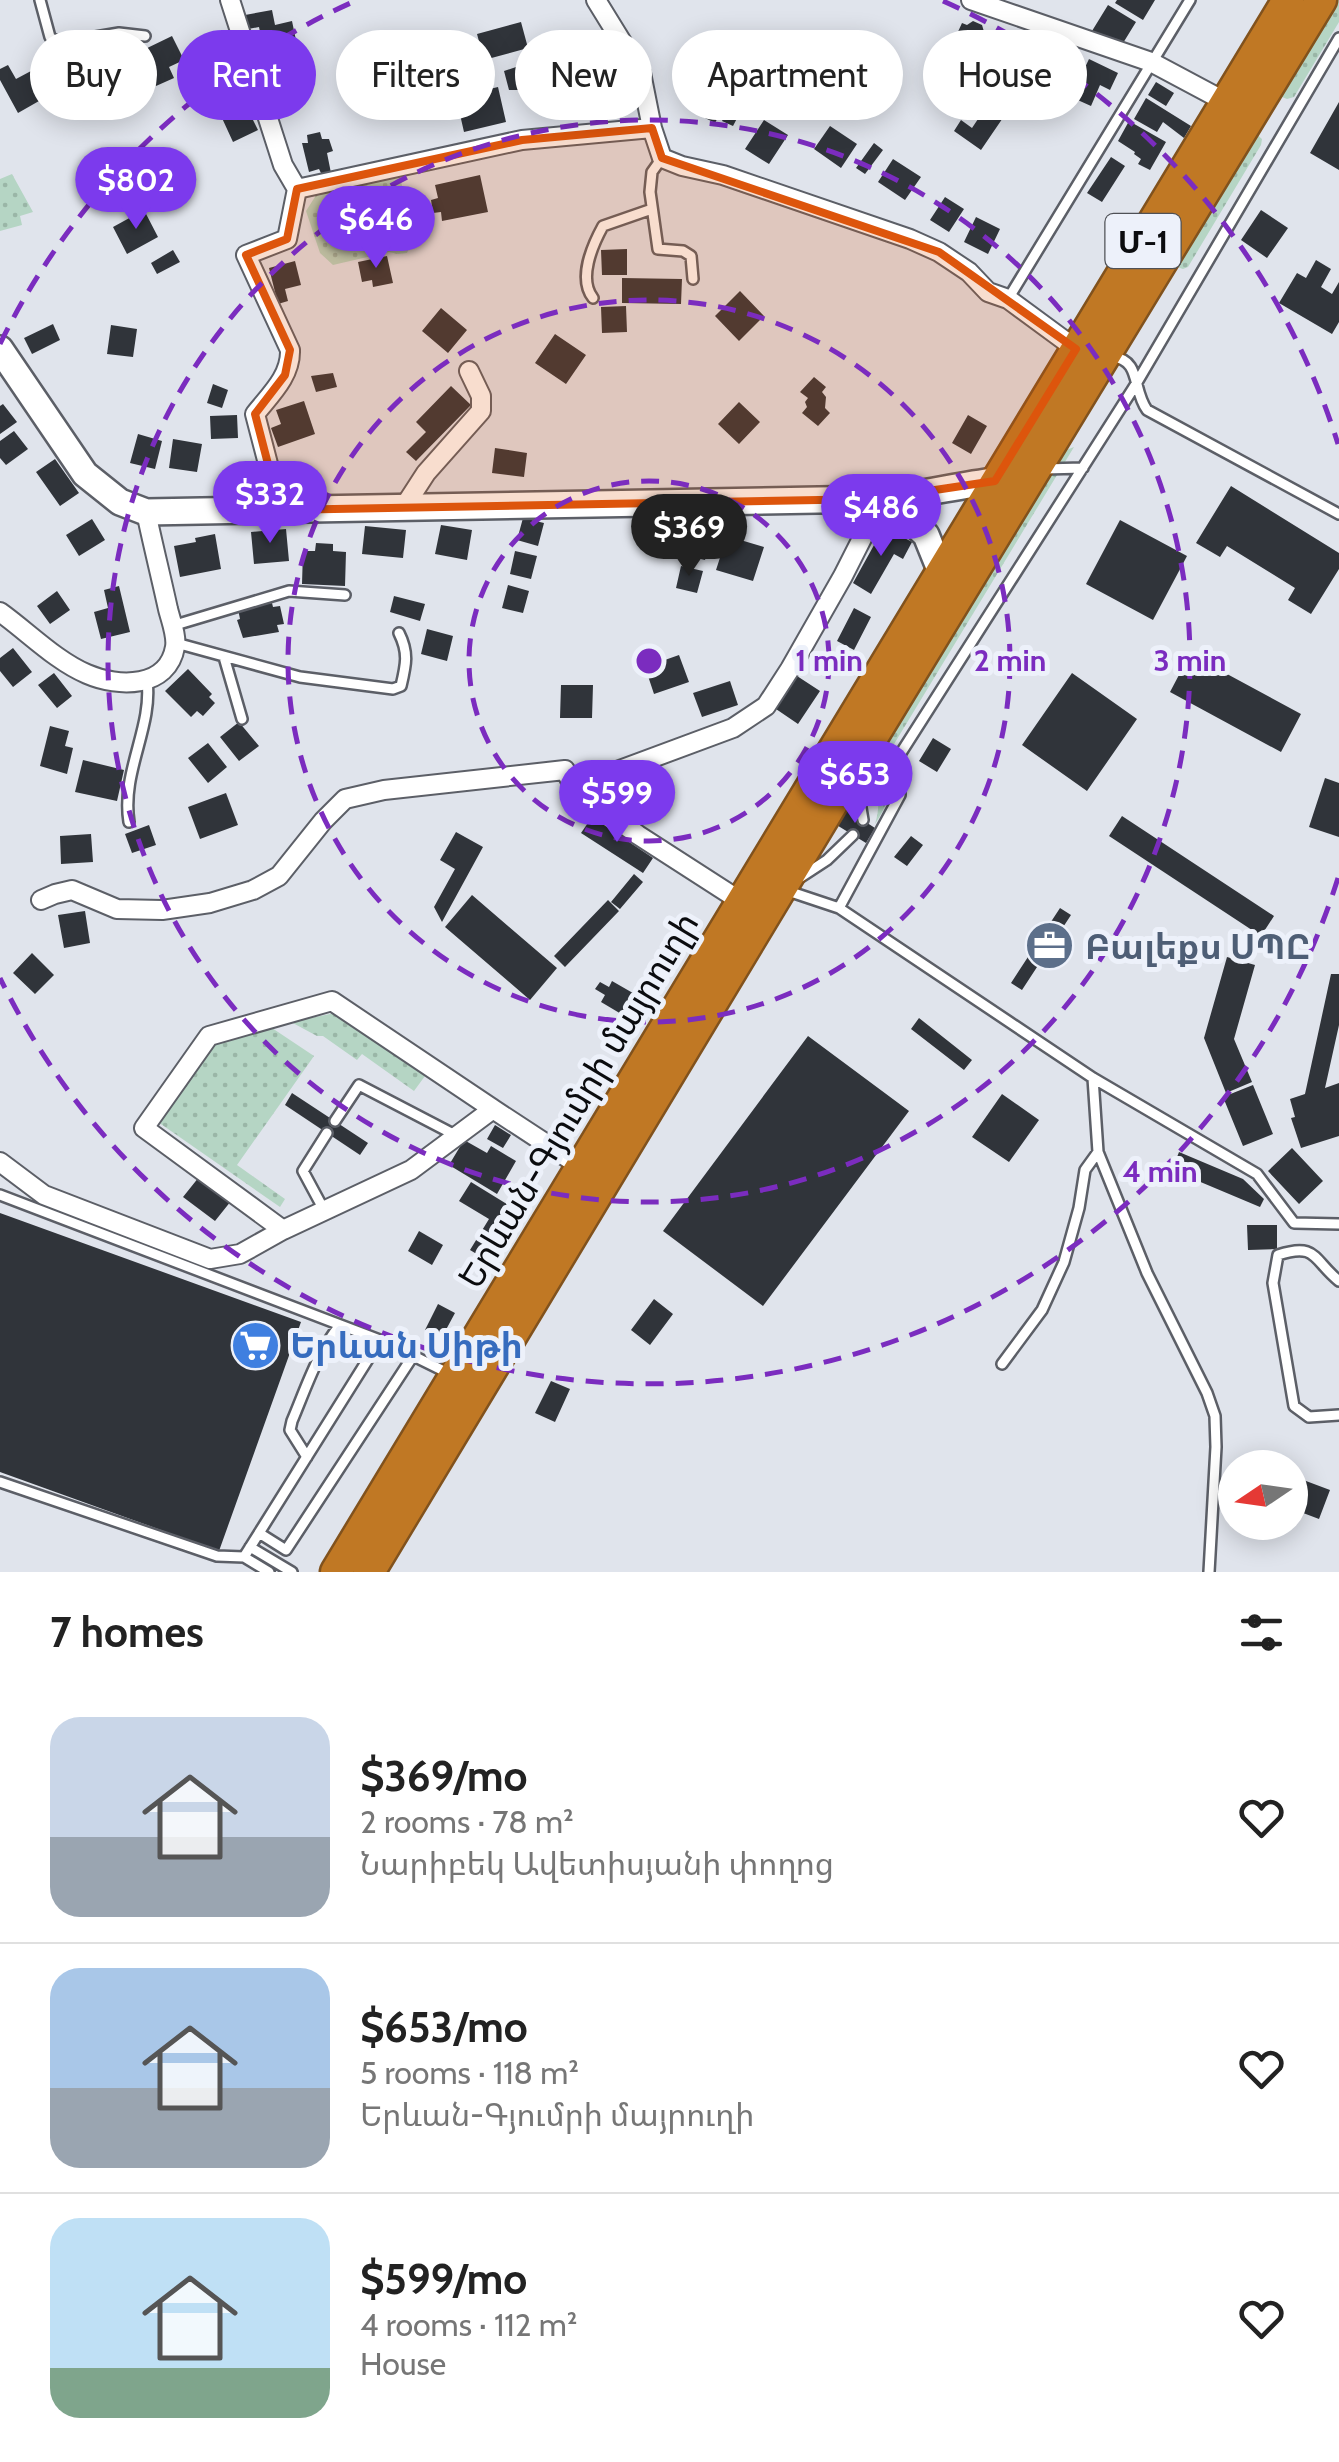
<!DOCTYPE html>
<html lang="en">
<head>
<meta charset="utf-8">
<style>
	:root { --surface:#fff; --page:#f2f2f2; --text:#222; --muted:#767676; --line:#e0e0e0; --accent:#7c3aed }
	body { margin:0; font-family:Cabin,"Noto Sans Armenian",sans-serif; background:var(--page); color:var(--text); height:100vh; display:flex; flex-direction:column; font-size:38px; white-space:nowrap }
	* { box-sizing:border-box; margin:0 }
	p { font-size:32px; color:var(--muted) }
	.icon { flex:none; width:55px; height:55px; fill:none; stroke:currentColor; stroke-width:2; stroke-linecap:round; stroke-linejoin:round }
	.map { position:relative; height:1572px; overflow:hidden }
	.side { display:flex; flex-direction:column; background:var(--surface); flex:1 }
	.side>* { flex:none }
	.banner { position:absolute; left:30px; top:30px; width:1280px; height:90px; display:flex; gap:20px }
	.needle { width:65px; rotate:257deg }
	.tools { position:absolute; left:1218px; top:1450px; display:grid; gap:20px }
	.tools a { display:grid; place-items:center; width:90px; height:90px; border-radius:50%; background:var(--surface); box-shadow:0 5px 25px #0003; font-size:50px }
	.price { position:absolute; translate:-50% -85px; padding:0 22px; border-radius:35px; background:var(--accent); color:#fff; font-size:32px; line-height:65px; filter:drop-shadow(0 2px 5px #0008) }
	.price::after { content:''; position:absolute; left:50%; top:60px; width:30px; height:22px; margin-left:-15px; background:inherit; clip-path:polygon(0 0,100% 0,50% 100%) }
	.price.on { background:#222; color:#fff }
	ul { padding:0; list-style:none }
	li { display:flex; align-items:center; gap:30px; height:250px; padding:0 50px }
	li+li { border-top:2px solid var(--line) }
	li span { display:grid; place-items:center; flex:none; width:280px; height:200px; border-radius:30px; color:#555 }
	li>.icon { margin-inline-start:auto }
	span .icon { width:120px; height:120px; fill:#fffc; stroke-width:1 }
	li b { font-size:42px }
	h2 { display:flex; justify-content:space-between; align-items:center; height:120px; padding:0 50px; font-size:42px }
	.pill { padding:0 35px; border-radius:45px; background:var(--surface); box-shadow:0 5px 25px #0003; font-size:35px; line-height:90px }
	.pill.on { background:var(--accent); color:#fff }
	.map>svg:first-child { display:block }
	.grass { fill:url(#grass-dots) }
	.building { fill:#30343a }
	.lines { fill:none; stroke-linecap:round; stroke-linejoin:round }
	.lane-casing { stroke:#5c5f67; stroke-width:14 }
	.street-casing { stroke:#5c5f67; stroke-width:22 }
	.secondary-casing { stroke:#5c5f67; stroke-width:30 }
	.highway-casing { stroke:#81521d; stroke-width:35 }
	.lane { stroke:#fff; stroke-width:9 }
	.street { stroke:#fff; stroke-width:18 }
	.secondary { stroke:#fff; stroke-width:25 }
	.highway { stroke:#c07824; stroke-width:30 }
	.marked { fill:#dd550c; fill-opacity:0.2; stroke:#dd550c; stroke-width:8; stroke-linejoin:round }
	.ring { fill:none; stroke:#7b2cbf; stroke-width:5; stroke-dasharray:18 12 }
	.labels { text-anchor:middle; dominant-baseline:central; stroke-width:10; stroke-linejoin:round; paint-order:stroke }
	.shield { fill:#edf1fa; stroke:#4f5156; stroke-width:2.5 }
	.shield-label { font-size:32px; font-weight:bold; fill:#0b0c0f }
	.service-label { font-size:35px; font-weight:bold; fill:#4e5e75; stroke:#edf1fa; text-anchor:start }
	.street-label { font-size:35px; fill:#0b0c0f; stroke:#edf1fa }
	.shop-label { font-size:35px; font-weight:bold; fill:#366cbe; stroke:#edf1fa; text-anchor:start }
	.centre { fill:#7b2cbf; stroke:#edf1fa; stroke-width:5 }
	.ring-label { font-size:30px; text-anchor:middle; font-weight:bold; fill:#7b2cbf; stroke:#edf1fa; stroke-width:10; stroke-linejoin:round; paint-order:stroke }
</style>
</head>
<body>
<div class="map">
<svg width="1339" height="1572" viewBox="0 0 1339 1572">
	<defs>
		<pattern id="grass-dots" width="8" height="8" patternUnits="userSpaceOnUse" patternTransform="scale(2.5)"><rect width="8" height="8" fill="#b5d5c4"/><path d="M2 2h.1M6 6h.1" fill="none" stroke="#9ab6a7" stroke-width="1.8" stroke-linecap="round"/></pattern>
	</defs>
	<rect width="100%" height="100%" fill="#e0e4ec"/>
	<!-- grass -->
	<path class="grass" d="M1327 0H1339V22L1294 97 1287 99 1277 95Z
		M1255 133 1262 139 1261 145 1188 267 1183 269 1177 267 1174 263Z
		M400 173 411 244 407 253 398 254 389 252 333 265 320 253 306 211 320 189Z
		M12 174 33 212 20 216 22 225 0 231V179Z
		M1074 447 888 754C891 784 893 797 875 824 883 800 874 780 871 755L1061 452Z
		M335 1013 425 1076 414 1091 362 1054 357 1060 323 1036H317L291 1022Z
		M266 1024 314 1056 237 1165 285 1199 280 1207 158 1122 220 1037Z"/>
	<!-- building -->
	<path class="building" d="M1117 0H1155L1143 20 1115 3Z
		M1108 5 1136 22 1120 48 1092 31Z
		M272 10 275 25 292 21 297 45 264 52 259 27 248 29 245 15Z
		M973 21 982 25 985 35 973 68 969 66 965 71 957 72 954 69 953 61 946 58 962 23 967 25Z
		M521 22 528 48 484 60 477 34Z
		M172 36 184 60 169 67 174 78 156 86 139 52Z
		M691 42 718 56 705 80 678 66Z
		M1034 44 1044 48 1046 57 1034 90 1030 88 1027 94 1019 95 1015 92V84L1007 81 1022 46 1028 48Z
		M601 47 610 49 623 94 608 99 593 49Z
		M65 55 78 79 58 91 45 66Z
		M1089 59 1118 73 1110 90 1100 85 1091 106 1071 97Z
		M8 65 16 79 31 71 46 97 18 113 0 80V69Z
		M519 66 521 90H509L504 71Z
		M579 69 587 101 552 109 544 77Z
		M796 78 804 83 800 90 804 95 802 103 796 109 782 110 777 105Z
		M1156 82 1174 93 1166 106 1148 95Z
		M498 87 506 122 464 132 456 97Z
		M240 94 258 130 233 142 216 105Z
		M994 95 1011 106 981 150 954 131 961 120 972 128Z
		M1146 98 1191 126 1184 138 1163 122 1157 132 1134 119Z
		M733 99 744 105 733 126 722 121Z
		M1339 102V170L1310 153Z
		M709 103 722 110 715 123 697 114 700 108 705 110Z
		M764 120 788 135 769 164 745 149Z
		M1129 121 1166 142 1150 170 1138 164 1141 159 1134 154 1135 152 1118 141Z
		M830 126 857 144 841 168 814 149Z
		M320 132 322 139H329L333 151 327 153 331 173 322 175 319 169 309 172 302 143H308L307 135Z
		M874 143 883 150 865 174 856 168Z
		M1111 157 1125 166 1102 202 1087 193Z
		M893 159 921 177 905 200 878 182Z
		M480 175 488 212 442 221 441 212 433 213 431 200 438 198 435 185Z
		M945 197 964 209 949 232 930 220Z
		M144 210 158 237 127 254 113 227Z
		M1261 210 1288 228 1267 258 1241 240Z
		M976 217 1000 229 988 254 964 242Z
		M627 249V275H602L601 250Z
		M173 250 180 262 157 274 151 263Z
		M387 256 393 283 373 287 372 280 362 282 358 262Z
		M1316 260 1331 269 1321 287 1332 294 1339 282V322L1332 334 1279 303 1297 273 1306 278Z
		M295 261 301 285 285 289 288 301 278 304 269 268Z
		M622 278 682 279 681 304 622 303Z
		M740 291 764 316 739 341 715 316Z
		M626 306 627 332 602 333 601 307Z
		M441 308 467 330 448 353 422 331Z
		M53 324 60 340 32 354 24 338Z
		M111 325 137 329 133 357 107 354Z
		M555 334 586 355 566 384 535 363Z
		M333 373 337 387 316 392 311 376Z
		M814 377 826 387 822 392 826 397 825 408 830 413 818 426 802 413 807 407 805 402 808 398 800 392Z
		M213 384 228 390 222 408 207 403Z
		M451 386 471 405 416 461 406 452 426 432 416 422Z
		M304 401 315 434 278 447 271 428 281 424 276 410Z
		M739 402 760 422 739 444 718 424Z
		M3 404 17 422 0 434V406Z
		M237 415 238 438 211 439 210 416Z
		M968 415 987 426 971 454 952 443Z
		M14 431 28 449 6 465 0 458V441Z
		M138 434 162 441 155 469 130 463Z
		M173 439 202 444 197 472 169 468Z
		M495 448 527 453 524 477 492 473Z
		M55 459 79 493 60 506 36 472Z
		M1231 486 1339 553V569L1311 614 1288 600 1295 588 1227 546 1220 557 1196 543Z
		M523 518 544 523 538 546 517 540Z
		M92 519 105 540 79 556 66 535Z
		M1120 520 1187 556 1153 620 1086 584Z
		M441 525 472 530 467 560 435 554Z
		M365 526 406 530 403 558 362 554Z
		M884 527 912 542 903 559 894 554 871 594 853 583Z
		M286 529 289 561 254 564 251 532Z
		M689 533 711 538 705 560 684 555Z
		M215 534 221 569 180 577 174 546 196 542 195 538Z
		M727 536 764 547 753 581 716 570Z
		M316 543 333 544V551L346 552 345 586 302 584 303 551H315Z
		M515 551 537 556 531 579 510 574Z
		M681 566 703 571 697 593 676 588Z
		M508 585 529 591 523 613 502 608Z
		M119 586 130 632 101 639 94 612 108 608 104 590Z
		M57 591 70 610 50 624 37 606Z
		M394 596 425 604 420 621 390 612Z
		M272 603 273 607 280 606 284 624 277 625 279 632 243 638 237 620 240 619 238 609Z
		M854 608 871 617 854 650 837 641Z
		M427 629 453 636 447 661 421 654Z
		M13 648 32 672 13 687 0 671V658Z
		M1190 654 1301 714 1281 752 1170 692Z
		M679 655 689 682 654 694 645 667Z
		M188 669 212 694 209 697 215 703 203 716 197 711 191 717 165 691Z
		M54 673 72 696 57 708 38 685Z
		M1072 673 1137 719 1087 791 1022 745Z
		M797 676 820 691 798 724 776 709Z
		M730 681 738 705 702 717 693 693Z
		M561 685H593L592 718H560Z
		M239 722 259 746 239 761 220 737Z
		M50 726 69 731 65 746 73 748 67 774 40 766Z
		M933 738 951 749 937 772 919 761Z
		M208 743 227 767 208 783 188 758Z
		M83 760 124 770 117 801 75 792Z
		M1325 778 1339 783V837L1309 827Z
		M226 793 238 825 200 839 188 807Z
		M844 808 875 828 866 843 835 824Z
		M1122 816 1274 916 1261 936 1109 836Z
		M592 817 653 858 643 873 581 833Z
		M149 825 156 845 132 853 125 834Z
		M456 832 483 847 442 922 434 907 455 869 440 860Z
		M91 834 93 862 61 864 60 836Z
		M911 836 923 845 907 866 894 857Z
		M634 874 643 882 620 909 611 902Z
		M472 895 557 968 530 1000 445 927Z
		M608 900 619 911 565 967 554 956Z
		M1060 908 1071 915 1022 990 1011 983Z
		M85 911 90 943 64 948 58 915Z
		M32 953 54 975 35 994 13 973Z
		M1227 957 1255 965 1234 1039 1252 1082 1226 1093 1204 1038Z
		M1331 974H1339V1025L1325 1088 1339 1083V1136L1301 1148 1291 1118 1295 1117 1290 1099 1305 1094Z
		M612 981 645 1000 633 1021 601 1002 605 995 595 989 600 982 609 987Z
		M919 1018 972 1060 964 1070 911 1029Z
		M808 1036 909 1111 763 1306 663 1231Z
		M1253 1085 1273 1134 1243 1146 1223 1097Z
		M292 1093 368 1143 360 1155 285 1105Z
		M1002 1094 1039 1120 1009 1162 972 1137Z
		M495 1125 511 1135 503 1148 487 1139Z
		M464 1140 487 1153 491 1146 516 1161 497 1194 449 1165Z
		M1292 1148 1323 1181 1299 1204 1268 1171Z
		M1179 1152 1243 1179 1264 1199 1260 1207 1172 1170Z
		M199 1177 231 1201 215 1221 183 1197Z
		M471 1182 515 1209 485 1259 470 1250 489 1219 459 1201Z
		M0 1213 301 1322 219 1551 0 1472Z
		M1247 1225H1277V1249L1248 1250Z
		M419 1231 443 1245 432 1265 408 1251Z
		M654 1299 673 1314 650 1345 631 1330Z
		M438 1304 455 1313 441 1339 425 1330Z
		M551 1381 570 1389 555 1422 535 1413Z
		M1290 1475 1330 1490 1319 1519 1290 1508Z"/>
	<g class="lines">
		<defs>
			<path id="lane" d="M40 0 50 37 60 43 119 33 145 36
				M662 158 652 172 650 192 658 249 683 251 691 256 693 279
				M593 298C578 279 592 246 603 226L652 209
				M1008 299 1190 0
				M1113 357C1141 360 1132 389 1147 410L1339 514
				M1044 469 1083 468
				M172 626 289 591 345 595
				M176 643 300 677 393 689 401 686C406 665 409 653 399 633
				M224 657 242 719
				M856 778 863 820
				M129 822C121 772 153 727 147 681
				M801 877 827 860 853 835
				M785 890 839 908 1093 1078 1257 1174 1294 1223 1339 1224
				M839 908 900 795 899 756 1136 384 1339 38
				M1093 1078 1098 1152 1147 1273 1207 1393 1215 1416 1216 1447 1209 1572
				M335 1121 359 1085 457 1136
				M0 1195 385 1342 448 1373
				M324 1210 303 1171 327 1133
				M1339 1281C1313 1260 1317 1242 1278 1255L1273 1283 1294 1406 1309 1417 1339 1415
				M1002 1364 1042 1310 1064 1262 1079 1208 1085 1170 1098 1152
				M307 1457 290 1430 292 1421C306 1388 317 1353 340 1325
				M0 1482 217 1556 244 1557
				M259 1533 286 1550 413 1356
				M250 1547 292 1572
				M269 1572 244 1557 370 1356 385 1342"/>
			<path id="street" d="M230 0 283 165 297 189 287 239 246 255 290 350C291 376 270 395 255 414L280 510
				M596 0 641 73 652 128 662 158 682 166 723 175 910 239 939 252 969 272 988 292 1008 299 1076 349
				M971 0 1151 62 1226 102
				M297 189 522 140 652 128
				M404 507 426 473 481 411V396L469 371
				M0 612C28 632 56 661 87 674 119 688 168 688 175 647 177 636 171 621 168 609 161 577 153 545 146 512
				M574 787 733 728 766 706 790 669 843 576 882 499
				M41 900 55 894 72 890 117 909 162 910 210 903 253 890 279 876 323 821 345 799 384 790 565 770 574 787 638 835 742 902
				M0 1162 44 1195 210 1259 240 1254 283 1230 411 1170 493 1109 580 1166
				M283 1230 144 1128 209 1036 332 1001 493 1109"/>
			<path id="secondary" d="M0 349 85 474 120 502 146 512 875 499C917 496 954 486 995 481
				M882 499 912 522 926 535 941 572"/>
			<path id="highway" d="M336 1572 1288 0
				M369 1572 854 767 1321 0"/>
		</defs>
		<!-- lane casing -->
		<use href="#lane" class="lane-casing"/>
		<!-- street casing -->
		<use href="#street" class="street-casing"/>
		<!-- secondary casing -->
		<use href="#secondary" class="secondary-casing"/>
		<!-- highway casing -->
		<use href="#highway" class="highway-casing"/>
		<!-- lane -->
		<use href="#lane" class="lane"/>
		<!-- street -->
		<use href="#street" class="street"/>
		<!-- secondary -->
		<use href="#secondary" class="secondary"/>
		<!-- highway -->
		<use href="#highway" class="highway"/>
	</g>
	<!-- marked area -->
	<path class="marked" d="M652 128 662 158 939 252 1076 349 995 481 875 499 280 510 255 414 285 375 290 350 246 255 287 239 297 189 522 140Z"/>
	<!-- distance rings -->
	<g class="ring">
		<circle cx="649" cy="661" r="180"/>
		<circle cx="649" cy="661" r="361"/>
		<circle cx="649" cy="661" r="541"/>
		<path d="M1338 878A722 722 0 0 1 0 978M0 344A722 722 0 0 1 355 1M943 1A722 722 0 0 1 1338 444"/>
	</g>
	<!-- icons -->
	<defs>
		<symbol id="office-disc" viewBox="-11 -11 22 22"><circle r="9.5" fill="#5c6f8a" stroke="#edf1fa"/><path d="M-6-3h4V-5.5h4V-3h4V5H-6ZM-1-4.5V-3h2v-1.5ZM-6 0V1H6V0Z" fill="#fff"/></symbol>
		<symbol id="supermarket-disc" viewBox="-11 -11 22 22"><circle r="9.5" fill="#3f7fe0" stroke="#edf1fa"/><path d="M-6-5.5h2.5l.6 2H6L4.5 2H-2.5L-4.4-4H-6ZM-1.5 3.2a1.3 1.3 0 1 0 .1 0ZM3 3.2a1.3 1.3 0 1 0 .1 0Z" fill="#fff"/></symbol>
	</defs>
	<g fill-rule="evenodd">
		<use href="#office-disc" x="1022" y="918" width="55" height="55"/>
		<use href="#supermarket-disc" x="228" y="1318" width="55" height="55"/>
	</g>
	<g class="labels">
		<!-- shield labels -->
		<rect class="shield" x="1105.5" y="214" width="75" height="54" rx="8"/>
		<g class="shield-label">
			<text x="1143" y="241">Մ-1</text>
		</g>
		<!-- service labels -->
		<g class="service-label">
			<text x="1085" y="946">Բալեքս ՍՊԸ</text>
		</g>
		<!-- street labels -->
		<g class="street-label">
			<text transform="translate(578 1100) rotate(-59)">Երևան-Գյումրի մայրուղի</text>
		</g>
		<!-- shop labels -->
		<g class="shop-label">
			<text x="290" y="1345">Երևան Սիթի</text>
		</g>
	</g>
	<circle cx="649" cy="661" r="15" class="centre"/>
	<g class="ring-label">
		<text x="829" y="671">1 min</text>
		<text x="1010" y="671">2 min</text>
		<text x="1190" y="671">3 min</text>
		<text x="1160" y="1182">4 min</text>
	</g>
</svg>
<div class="tools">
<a><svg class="needle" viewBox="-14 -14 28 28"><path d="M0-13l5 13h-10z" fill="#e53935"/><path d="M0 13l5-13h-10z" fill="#767676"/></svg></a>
</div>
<b class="price" style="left:136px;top:232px">$802</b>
<b class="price" style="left:376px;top:271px">$646</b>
<b class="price" style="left:270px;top:546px">$332</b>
<b class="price" style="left:881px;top:559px">$486</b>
<b class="price on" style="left:689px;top:579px">$369</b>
<b class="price" style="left:855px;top:826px">$653</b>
<b class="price" style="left:617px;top:845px">$599</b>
<div class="banner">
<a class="pill">Buy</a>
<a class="pill on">Rent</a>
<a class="pill">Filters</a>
<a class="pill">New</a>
<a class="pill">Apartment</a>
<a class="pill">House</a>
</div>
</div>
<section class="side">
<h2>7 homes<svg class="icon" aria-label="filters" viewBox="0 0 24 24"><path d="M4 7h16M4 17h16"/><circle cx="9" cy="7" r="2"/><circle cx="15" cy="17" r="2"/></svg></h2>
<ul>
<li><span style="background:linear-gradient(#c9d6e8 60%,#9aa5b1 0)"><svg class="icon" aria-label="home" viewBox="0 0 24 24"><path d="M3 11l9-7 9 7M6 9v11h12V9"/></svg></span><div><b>$369/mo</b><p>2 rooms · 78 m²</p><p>Նարիբեկ Ավետիսյանի փողոց</p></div><svg class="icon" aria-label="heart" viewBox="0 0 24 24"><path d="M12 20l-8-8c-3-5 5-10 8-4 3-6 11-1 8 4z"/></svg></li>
<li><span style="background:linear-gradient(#a9c7e8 60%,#9aa5b1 0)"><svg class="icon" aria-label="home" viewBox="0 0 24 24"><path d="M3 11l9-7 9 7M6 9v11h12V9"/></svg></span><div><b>$653/mo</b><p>5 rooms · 118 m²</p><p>Երևան-Գյումրի մայրուղի</p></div><svg class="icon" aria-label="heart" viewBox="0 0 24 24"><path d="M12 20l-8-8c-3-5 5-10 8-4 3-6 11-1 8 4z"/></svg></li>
<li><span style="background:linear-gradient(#bfe0f5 75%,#7fa58c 0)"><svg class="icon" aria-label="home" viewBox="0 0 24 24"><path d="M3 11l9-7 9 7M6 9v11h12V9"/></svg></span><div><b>$599/mo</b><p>4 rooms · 112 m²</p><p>House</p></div><svg class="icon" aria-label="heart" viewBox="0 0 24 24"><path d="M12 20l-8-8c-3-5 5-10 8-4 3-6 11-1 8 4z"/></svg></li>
</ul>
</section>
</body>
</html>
